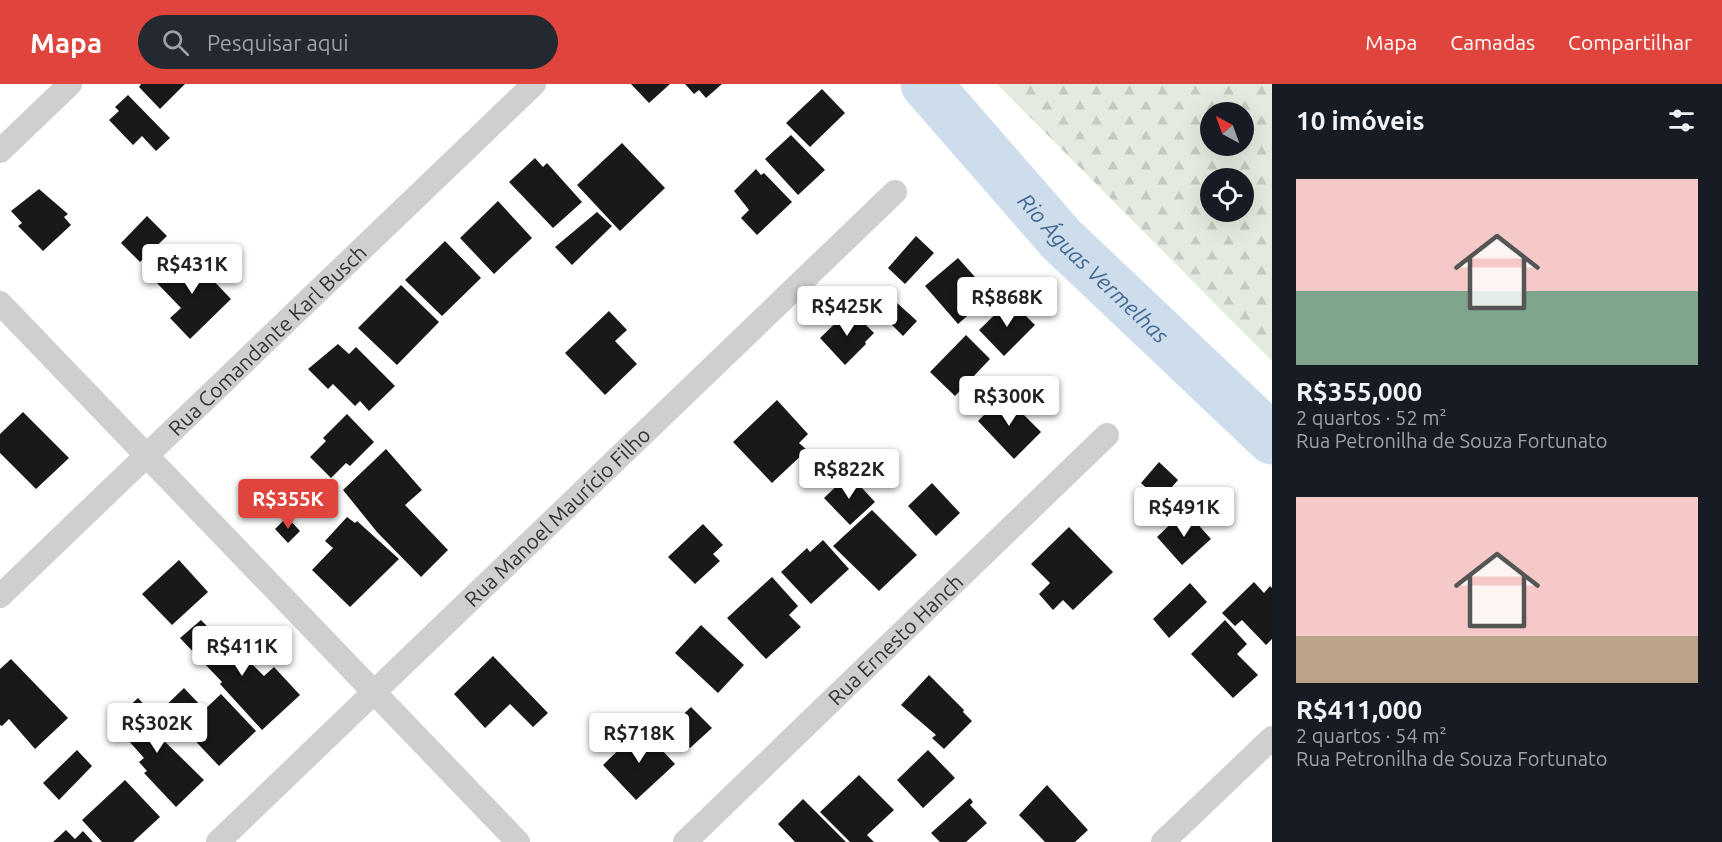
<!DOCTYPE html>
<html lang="pt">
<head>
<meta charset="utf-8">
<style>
	:root { --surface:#171b24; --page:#242831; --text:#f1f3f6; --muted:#9ea1a6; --accent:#e0453d }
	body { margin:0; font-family:Ubuntu,sans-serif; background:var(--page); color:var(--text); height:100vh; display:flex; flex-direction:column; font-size:22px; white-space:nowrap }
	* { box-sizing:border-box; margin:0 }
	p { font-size:20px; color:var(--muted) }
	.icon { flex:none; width:33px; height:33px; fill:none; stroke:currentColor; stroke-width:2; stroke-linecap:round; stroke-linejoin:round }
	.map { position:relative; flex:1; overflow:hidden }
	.side { display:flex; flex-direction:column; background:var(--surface); width:450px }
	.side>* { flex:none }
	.needle { width:39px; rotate:319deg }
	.tools { position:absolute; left:1200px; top:18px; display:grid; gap:12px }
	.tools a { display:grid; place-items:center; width:54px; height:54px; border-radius:50%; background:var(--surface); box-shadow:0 6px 24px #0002; font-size:30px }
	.price { position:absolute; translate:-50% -51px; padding:0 14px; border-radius:6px; background:#fff; color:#222; font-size:20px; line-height:39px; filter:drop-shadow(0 2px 3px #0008) }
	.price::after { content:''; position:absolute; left:50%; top:36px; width:18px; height:14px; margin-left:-9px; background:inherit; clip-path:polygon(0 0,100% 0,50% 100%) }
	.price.current { background:var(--accent); color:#fff }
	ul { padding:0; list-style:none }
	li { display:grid; align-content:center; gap:12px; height:318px; padding:0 24px }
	li span { display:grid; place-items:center; height:186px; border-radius:0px; color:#555 }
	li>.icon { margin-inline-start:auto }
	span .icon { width:108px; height:108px; fill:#fffc; stroke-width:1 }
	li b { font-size:26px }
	h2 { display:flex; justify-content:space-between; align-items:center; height:72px; padding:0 24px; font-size:26px }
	header { display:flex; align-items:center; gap:36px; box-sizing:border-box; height:84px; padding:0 30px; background:var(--accent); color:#fff }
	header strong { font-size:28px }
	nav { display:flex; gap:33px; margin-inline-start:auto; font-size:21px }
	.search { width:420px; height:54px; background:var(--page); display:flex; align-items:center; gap:15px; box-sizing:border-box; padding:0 21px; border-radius:33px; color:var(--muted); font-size:22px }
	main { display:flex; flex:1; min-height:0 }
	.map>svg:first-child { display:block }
	.forest { fill:url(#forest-firs); fill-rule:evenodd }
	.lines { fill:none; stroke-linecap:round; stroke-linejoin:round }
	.river { stroke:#ceddec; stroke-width:51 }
	.building { fill:#191919 }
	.street { stroke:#cfcfcf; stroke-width:24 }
	.labels { text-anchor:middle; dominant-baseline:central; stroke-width:6; stroke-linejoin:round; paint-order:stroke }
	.street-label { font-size:21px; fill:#323232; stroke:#fff }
	.water-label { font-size:22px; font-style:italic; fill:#416892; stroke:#fff }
</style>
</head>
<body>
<header>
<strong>Mapa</strong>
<div class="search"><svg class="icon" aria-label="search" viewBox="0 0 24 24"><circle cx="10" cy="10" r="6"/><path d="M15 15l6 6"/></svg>Pesquisar aqui</div>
<nav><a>Mapa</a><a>Camadas</a><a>Compartilhar</a></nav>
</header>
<main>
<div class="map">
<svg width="1272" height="758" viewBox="0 0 1272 758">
	<defs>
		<pattern id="forest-firs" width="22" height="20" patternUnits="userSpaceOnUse" patternTransform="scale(1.5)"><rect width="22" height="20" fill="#e3ebde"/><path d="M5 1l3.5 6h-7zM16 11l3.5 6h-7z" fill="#c3cabf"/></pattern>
	</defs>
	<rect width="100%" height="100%" fill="#fff"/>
	<!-- forest -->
	<path class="forest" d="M997 0H1272V277ZM1210 28H1244V62H1210ZM1210 94H1244V128H1210Z"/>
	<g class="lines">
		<!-- river -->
		<path class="river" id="s1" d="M926 0 1061 155 1272 355"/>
	</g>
	<!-- building -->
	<path class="building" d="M141 0H185L160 25 139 3Z
		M631 0H670L649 19Z
		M685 0H722L706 14 699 6 694 10Z
		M822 5 845 29 810 63 786 39Z
		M128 11 170 54 156 67 142 52 133 61 109 36 119 27 115 23Z
		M791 51 825 86 798 111 765 75Z
		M622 59 665 104 620 147 577 101Z
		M535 74 543 83 547 79 582 118 553 144 509 98Z
		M756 85 761 91 764 89 792 118 757 151 741 134 749 126 734 107Z
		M39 105 68 130 64 133 71 141 43 167 18 142 22 139 11 127Z
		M498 117 532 154 494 190 460 154Z
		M597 128 612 142 572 181 555 163Z
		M147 132 167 152 140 178 121 159Z
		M916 152 934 169 905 200 888 184Z
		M445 157 481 194 442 232 405 196Z
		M186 168 231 215 190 255 170 234 181 224 155 197Z
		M958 174 991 211 958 240 925 202Z
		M401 201 439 238 397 281 358 244Z
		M1010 216 1035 241 1004 272 979 246Z
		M896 218 917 237 903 252 883 232Z
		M850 225 874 249 865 258 866 260 845 281 820 254Z
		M609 227 627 246 615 257 637 280 605 311 565 269Z
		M966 251 990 275 955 312 930 288Z
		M338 260 349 270 356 263 395 302 369 327 360 317 355 322 333 300 328 305 308 285Z
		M1004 311 1041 348 1014 375 978 337Z
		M777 316 808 350 799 359 807 366 772 399 733 358Z
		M23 328 69 374 36 405 0 369V350Z
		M347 330 374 358 350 382 346 379 331 394 310 373 326 357 323 354Z
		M386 365 422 406 405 421 448 466 421 493 377 448 343 406Z
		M1159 378 1178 396 1160 417 1141 399Z
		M849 390 875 418 850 441 824 414Z
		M932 399 960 429 936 452 908 422Z
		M872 426 917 471 879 507 833 462Z
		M1185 426 1211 455 1182 481 1157 453Z
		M287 433 300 447 288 459 275 445Z
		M347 433 355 439 357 437 399 475 350 523 312 486 333 464 325 457Z
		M703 440 723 461 713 470 720 477 695 500 668 473Z
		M1069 443 1113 488 1073 526 1063 516 1053 526 1039 510 1050 499 1031 480Z
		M823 456 849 485 811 520 781 488 807 464 810 468Z
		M179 476 208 508 172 541 142 510Z
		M772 493 798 522 789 531 801 543 766 575 727 534Z
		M1254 498 1264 509 1270 502 1272 504V555L1266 561 1242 536 1235 542 1222 529Z
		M1190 499 1207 518 1169 554 1153 535Z
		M201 536 243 579 247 575 264 592 274 583 300 611 262 646 220 600 222 598 180 554Z
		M1225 536 1247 560 1237 570 1258 591 1233 614 1191 570Z
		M701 541 744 581 718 609 675 569Z
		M493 572 548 629 533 643 510 620 485 644 454 610Z
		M11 575 68 634 35 665 9 635 2 642 0 641V585Z
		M929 591 964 626 963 628 972 637 944 665 932 654 936 651 901 621Z
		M184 604 203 624 176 650 157 630Z
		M221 610 256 647 219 682 184 645Z
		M138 614 162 640 154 647 204 696 176 723 144 689 147 687 139 678 144 674 112 638Z
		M691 623 712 644 690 664 670 643Z
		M641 644 675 680 636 716 603 681Z
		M77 666 92 682 59 716 43 699Z
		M928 666 955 694 923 724 897 696Z
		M859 691 894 726 867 751 874 758H850L820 728Z
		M125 696 160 733 133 758H102L82 736Z
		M1047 701 1088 746 1075 758H1045L1019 731Z
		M970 714 973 718 970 721 987 739 966 758H940L931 749Z
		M803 715 846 758H795L778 740Z
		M66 746 75 755 83 747 93 758H53Z"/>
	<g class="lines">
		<!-- street -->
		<g class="street">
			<path d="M0 67 70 0"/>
			<path d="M0 219 518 758"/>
			<path id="s2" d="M0 512 534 0"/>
			<path id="s3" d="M218 758 895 108"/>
			<path id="s4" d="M685 758 1107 351"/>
			<path d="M1163 758 1272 654"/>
		</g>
	</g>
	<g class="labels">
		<!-- street labels -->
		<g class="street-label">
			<text stroke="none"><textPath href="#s2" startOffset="370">Rua Comandante Karl Busch</textPath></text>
			<text stroke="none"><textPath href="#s3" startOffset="470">Rua Manoel Maurício Filho</textPath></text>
			<text stroke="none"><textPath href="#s4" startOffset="292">Rua Ernesto Hanch</textPath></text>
		</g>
		<!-- water labels -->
		<g class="water-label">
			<text stroke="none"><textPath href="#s1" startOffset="249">Rio Águas Vermelhas</textPath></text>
		</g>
	</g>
</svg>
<div class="tools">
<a><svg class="needle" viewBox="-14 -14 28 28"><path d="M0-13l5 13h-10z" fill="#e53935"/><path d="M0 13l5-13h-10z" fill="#9ea1a6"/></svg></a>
<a><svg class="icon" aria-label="locate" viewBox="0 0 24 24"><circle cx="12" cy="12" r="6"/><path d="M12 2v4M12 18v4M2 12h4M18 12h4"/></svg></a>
</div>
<b class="price" style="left:192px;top:211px">R$431K</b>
<b class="price" style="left:1007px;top:244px">R$868K</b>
<b class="price" style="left:847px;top:253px">R$425K</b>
<b class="price" style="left:1009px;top:343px">R$300K</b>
<b class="price" style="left:849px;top:416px">R$822K</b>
<b class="price current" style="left:288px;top:446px">R$355K</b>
<b class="price" style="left:1184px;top:454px">R$491K</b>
<b class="price" style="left:242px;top:593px">R$411K</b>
<b class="price" style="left:157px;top:670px">R$302K</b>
<b class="price" style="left:639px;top:680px">R$718K</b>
</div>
<section class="side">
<h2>10 imóveis<svg class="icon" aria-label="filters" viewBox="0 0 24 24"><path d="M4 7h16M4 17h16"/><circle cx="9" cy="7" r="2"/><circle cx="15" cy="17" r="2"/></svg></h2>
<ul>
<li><span style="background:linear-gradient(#f6c9c9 60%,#7fa58c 0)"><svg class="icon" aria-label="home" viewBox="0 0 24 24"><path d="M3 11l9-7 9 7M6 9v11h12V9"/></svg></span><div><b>R$355,000</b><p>2 quartos · 52 m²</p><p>Rua Petronilha de Souza Fortunato</p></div></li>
<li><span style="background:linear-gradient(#f6c9c9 75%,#b9a48a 0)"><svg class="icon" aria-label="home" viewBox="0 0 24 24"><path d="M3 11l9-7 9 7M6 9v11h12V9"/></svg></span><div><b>R$411,000</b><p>2 quartos · 54 m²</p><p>Rua Petronilha de Souza Fortunato</p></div></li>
</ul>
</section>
</main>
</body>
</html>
